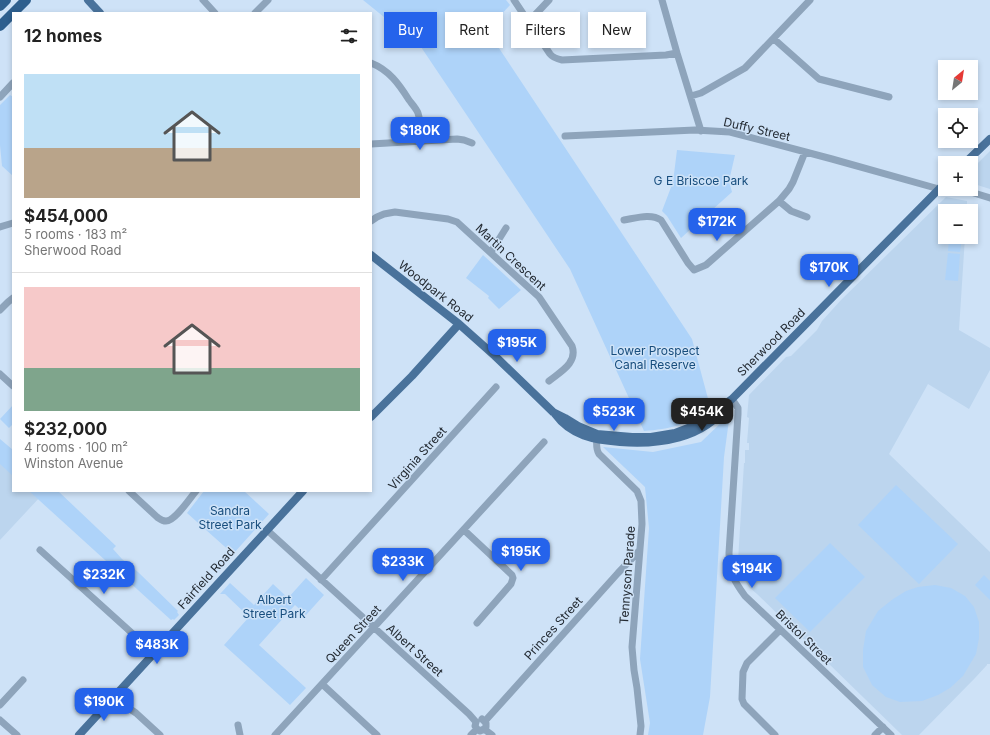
<!DOCTYPE html>
<html lang="en">
<head>
<meta charset="utf-8">
<style>
	:root { --surface:#fff; --page:#f6f6f6; --text:#222; --muted:#767676; --line:#e0e0e0; --accent:#2563eb }
	body { margin:0; font-family:Inter,sans-serif; background:var(--page); color:var(--text); height:100vh; display:flex; flex-direction:column; font-size:15px; white-space:nowrap }
	* { box-sizing:border-box; margin:0 }
	p { font-size:13px; color:var(--muted) }
	.icon { flex:none; width:22px; height:22px; fill:none; stroke:currentColor; stroke-width:2; stroke-linecap:round; stroke-linejoin:round }
	.map { position:relative; flex:1; overflow:hidden }
	.sheet { position:absolute; left:12px; top:12px; width:360px; height:480px; display:flex; flex-direction:column; background:var(--surface); border-radius:0px; box-shadow:0 2px 6px #0003 }
	.sheet>* { flex:none }
	.banner { position:absolute; left:384px; top:12px; width:380px; height:36px; display:flex; gap:8px }
	.needle { width:26px; rotate:30deg }
	.buttons { position:absolute; left:938px; top:60px; display:grid; gap:8px }
	.buttons a { display:grid; place-items:center; width:40px; height:40px; border-radius:0px; background:var(--surface); box-shadow:0 2px 6px #0003; font-size:20px }
	.price { position:absolute; translate:-50% -34px; padding:0 9px; border-radius:8px; background:var(--accent); color:#fff; font-size:13px; line-height:26px; filter:drop-shadow(0 1px 2px #0008) }
	.price::after { content:''; position:absolute; left:50%; top:24px; width:12px; height:9px; margin-left:-6px; background:inherit; clip-path:polygon(0 0,100% 0,50% 100%) }
	.price.current { background:#222; color:#fff }
	ul { padding:0; list-style:none }
	li { display:grid; align-content:center; gap:8px; height:212px; padding:0 12px }
	li+li { border-top:1px solid var(--line) }
	li span { display:grid; place-items:center; height:124px; border-radius:0px; color:#555 }
	li>.icon { margin-inline-start:auto }
	span .icon { width:72px; height:72px; fill:#fffc; stroke-width:1 }
	li b { font-size:17px }
	h2 { display:flex; justify-content:space-between; align-items:center; height:48px; padding:0 12px; font-size:17px }
	.tag { padding:0 14px; border-radius:0px; background:var(--surface); box-shadow:0 2px 6px #0003; font-size:14px; line-height:36px }
	.tag.current { background:var(--accent); color:#fff }
	.map>svg:first-child { display:block }
	.built { fill:#bcd5ee }
	.green { fill:#aed3f9 }
	.lines { fill:none; stroke-linecap:round; stroke-linejoin:round }
	.minor { stroke:#8ea4bb; stroke-width:7 }
	.major { stroke:#49729b; stroke-width:8 }
	.highway { stroke:#2e5f8e; stroke-width:10 }
	.labels { text-anchor:middle; dominant-baseline:central; stroke-width:3; stroke-linejoin:round; paint-order:stroke }
	.street-label { font-size:12px; fill:#242b33; stroke:#cee2f7 }
	.park-label { font-size:12px; fill:#174d7d; stroke:#cee2f7 }
</style>
</head>
<body>
<div class="map">
<svg width="990" height="735" viewBox="0 0 990 735">
	<rect width="100%" height="100%" fill="#cee2f7"/>
	<!-- built -->
	<path class="built" d="M990 151V189L971 183V170Z
		M946 197 967 201V211H945V237H965L959 330 990 348V370L969 409 928 384 889 454 990 552V664H987V665L975 678 919 735H902L757 594 749 587 743 577 738 561 744 463H745V450H749V443H747L749 418 747 417 749 395 786 357 791 356 817 330 822 321 841 300Z
		M0 459 13 471V491H35L41 496 0 540Z"/>
	<!-- green -->
	<path class="green" d="M363 0H506L510 5 487 30 692 339 710 406C691 425 669 429 644 431L570 269 421 47Z
		M10 95 13 97V176L2 166 0 145V105Z
		M677 150 735 155 729 181 732 192 681 238 667 216 662 211 673 182Z
		M949 237H962L960 252 948 251Z
		M948 253 960 254 958 281 945 280Z
		M483 255 521 290 499 309 488 298 489 296 466 278Z
		M13 405V424L9 428 0 419Z
		M726 418 729 420 724 457 710 697 703 735H648L650 723 640 659 649 528 645 487 603 447 653 452 701 442Z
		M0 439 13 450V476L0 464Z
		M896 485 958 544 919 584 858 525Z
		M29 491H58L116 546 113 549 122 559 138 572 178 611 177 612 179 615 174 620 173 619 171 620Z
		M204 491H244L269 514 233 554 187 513Z
		M830 543 865 577 810 632 775 598Z
		M984 575 990 581V600L975 585Z
		M306 578 324 595 306 615 295 605 259 645 306 688 290 705 224 645 249 617 225 594H220L230 583 254 605 273 584 288 598Z
		M935 585 951 588 965 596 974 607 979 622V638L976 654 963 676 950 688 938 695 922 701 900 702 886 697 872 685 863 667V650L866 631 878 611 893 599 906 591 918 587Z"/>
	<g class="lines">
		<!-- minor -->
		<path class="minor" d="M203 0 215 13
			M514 0 550 54C553 58 557 59 562 60L666 55 677 53
			M662 0 677 53 701 131
			M255 13 268 0
			M528 21 533 17 549 0
			M774 39 819 79 889 97
			M371 63C389 70 399 84 409 100 412 104 416 108 418 113 421 122 420 132 420 142
			M691 96 701 93 745 68 810 0
			M0 97 13 83
			M565 136 695 130 730 132 832 159 939 189
			M371 144 457 139 464 140 472 143
			M961 189 990 198
			M779 201 791 211 807 217
			M624 220C636 218 651 213 661 220L688 263 694 270 706 265 779 201 789 189 793 182 805 152
			M371 221 377 217 384 214 395 212 448 219 457 222 539 297 572 346C578 363 560 372 549 381
			M0 227 13 223
			M491 252 506 228
			M0 310 8 302 13 298
			M0 374 13 386
			M732 399 738 408V414L729 553C729 572 734 581 745 596L891 735
			M597 434C597 441 595 448 599 454L637 491 641 501 642 524 632 647 634 670 637 688 641 726 640 735
			M129 491 157 517C160 519 162 521 166 521 175 521 190 498 196 491
			M267 530 469 714 476 722
			M464 530 512 575 513 578 511 584 477 623
			M40 550 154 653
			M321 580 496 387
			M322 684 377 735
			M115 696 124 705 136 713 160 735
			M0 705 23 680
			M482 719 486 723V727L484 729
			M0 720 17 735
			M485 721 618 573 639 551
			M476 722 475 726 477 729 480 731 484 729
			M238 725 240 735
			M484 729 492 735
			M275 735 544 442
			M471 735 477 729
			M775 735 744 704 742 699 743 672 747 663 780 630
			M875 735 883 727"/>
		<!-- major -->
		<path class="major" d="M88 0 100 13
			M965 163 990 139
			M371 255 459 324 495 356 553 412 565 418 578 426 597 434 632 437H651L675 433 688 428 702 421 732 399 945 183
			M555 414C571 436 594 440 620 442 658 445 704 439 727 405
			M371 417 412 376 459 324
			M79 735 303 491"/>
		<!-- highway -->
		<path class="highway" d="M0 6 6 0
			M13 13 26 0
			M0 26 13 13"/>
	</g>
	<g class="labels">
		<!-- street labels -->
		<g class="street-label">
			<text transform="translate(757 129) rotate(13)">Duffy Street</text>
			<text transform="translate(511 257) rotate(43)">Martin Crescent</text>
			<text transform="translate(436 291) rotate(38)">Woodpark Road</text>
			<text transform="translate(771 342) rotate(-45)">Sherwood Road</text>
			<text transform="translate(417 458) rotate(-48)">Virginia Street</text>
			<text transform="translate(627 575) rotate(-86)">Tennyson Parade</text>
			<text transform="translate(206 578) rotate(-48)">Fairfield Road</text>
			<text transform="translate(553 628) rotate(-48)">Princes Street</text>
			<text transform="translate(353 634) rotate(-47)">Queen Street</text>
			<text transform="translate(804 637) rotate(44)">Bristol Street</text>
			<text transform="translate(415 650) rotate(42)">Albert Street</text>
		</g>
		<!-- park labels -->
		<g class="park-label">
			<text x="701" y="180">G E Briscoe Park</text>
			<text x="655" y="350">Lower Prospect<tspan x="655" dy="14">Canal Reserve</tspan></text>
			<text x="230" y="510">Sandra<tspan x="230" dy="14">Street Park</tspan></text>
			<text x="274" y="599">Albert<tspan x="274" dy="14">Street Park</tspan></text>
		</g>
	</g>
</svg>
<div class="buttons">
<a><svg class="needle" viewBox="-14 -14 28 28"><path d="M0-13l5 13h-10z" fill="#e53935"/><path d="M0 13l5-13h-10z" fill="#767676"/></svg></a>
<a><svg class="icon" aria-label="locate" viewBox="0 0 24 24"><circle cx="12" cy="12" r="6"/><path d="M12 2v4M12 18v4M2 12h4M18 12h4"/></svg></a>
<a>+</a>
<a>−</a>
</div>
<b class="price" style="left:420px;top:151px">$180K</b>
<b class="price" style="left:717px;top:242px">$172K</b>
<b class="price" style="left:829px;top:288px">$170K</b>
<b class="price" style="left:517px;top:363px">$195K</b>
<b class="price" style="left:614px;top:432px">$523K</b>
<b class="price current" style="left:702px;top:432px">$454K</b>
<b class="price" style="left:521px;top:572px">$195K</b>
<b class="price" style="left:403px;top:582px">$233K</b>
<b class="price" style="left:752px;top:589px">$194K</b>
<b class="price" style="left:104px;top:595px">$232K</b>
<b class="price" style="left:157px;top:665px">$483K</b>
<b class="price" style="left:104px;top:722px">$190K</b>
<div class="banner">
<a class="tag current">Buy</a>
<a class="tag">Rent</a>
<a class="tag">Filters</a>
<a class="tag">New</a>
</div>
<section class="sheet">
<h2>12 homes<svg class="icon" aria-label="filters" viewBox="0 0 24 24"><path d="M4 7h16M4 17h16"/><circle cx="9" cy="7" r="2"/><circle cx="15" cy="17" r="2"/></svg></h2>
<ul>
<li><span style="background:linear-gradient(#bfe0f5 60%,#b9a48a 0)"><svg class="icon" aria-label="home" viewBox="0 0 24 24"><path d="M3 11l9-7 9 7M6 9v11h12V9"/></svg></span><div><b>$454,000</b><p>5 rooms · 183 m²</p><p>Sherwood Road</p></div></li>
<li><span style="background:linear-gradient(#f6c9c9 65%,#7fa58c 0)"><svg class="icon" aria-label="home" viewBox="0 0 24 24"><path d="M3 11l9-7 9 7M6 9v11h12V9"/></svg></span><div><b>$232,000</b><p>4 rooms · 100 m²</p><p>Winston Avenue</p></div></li>
</ul>
</section>
</div>
</body>
</html>
